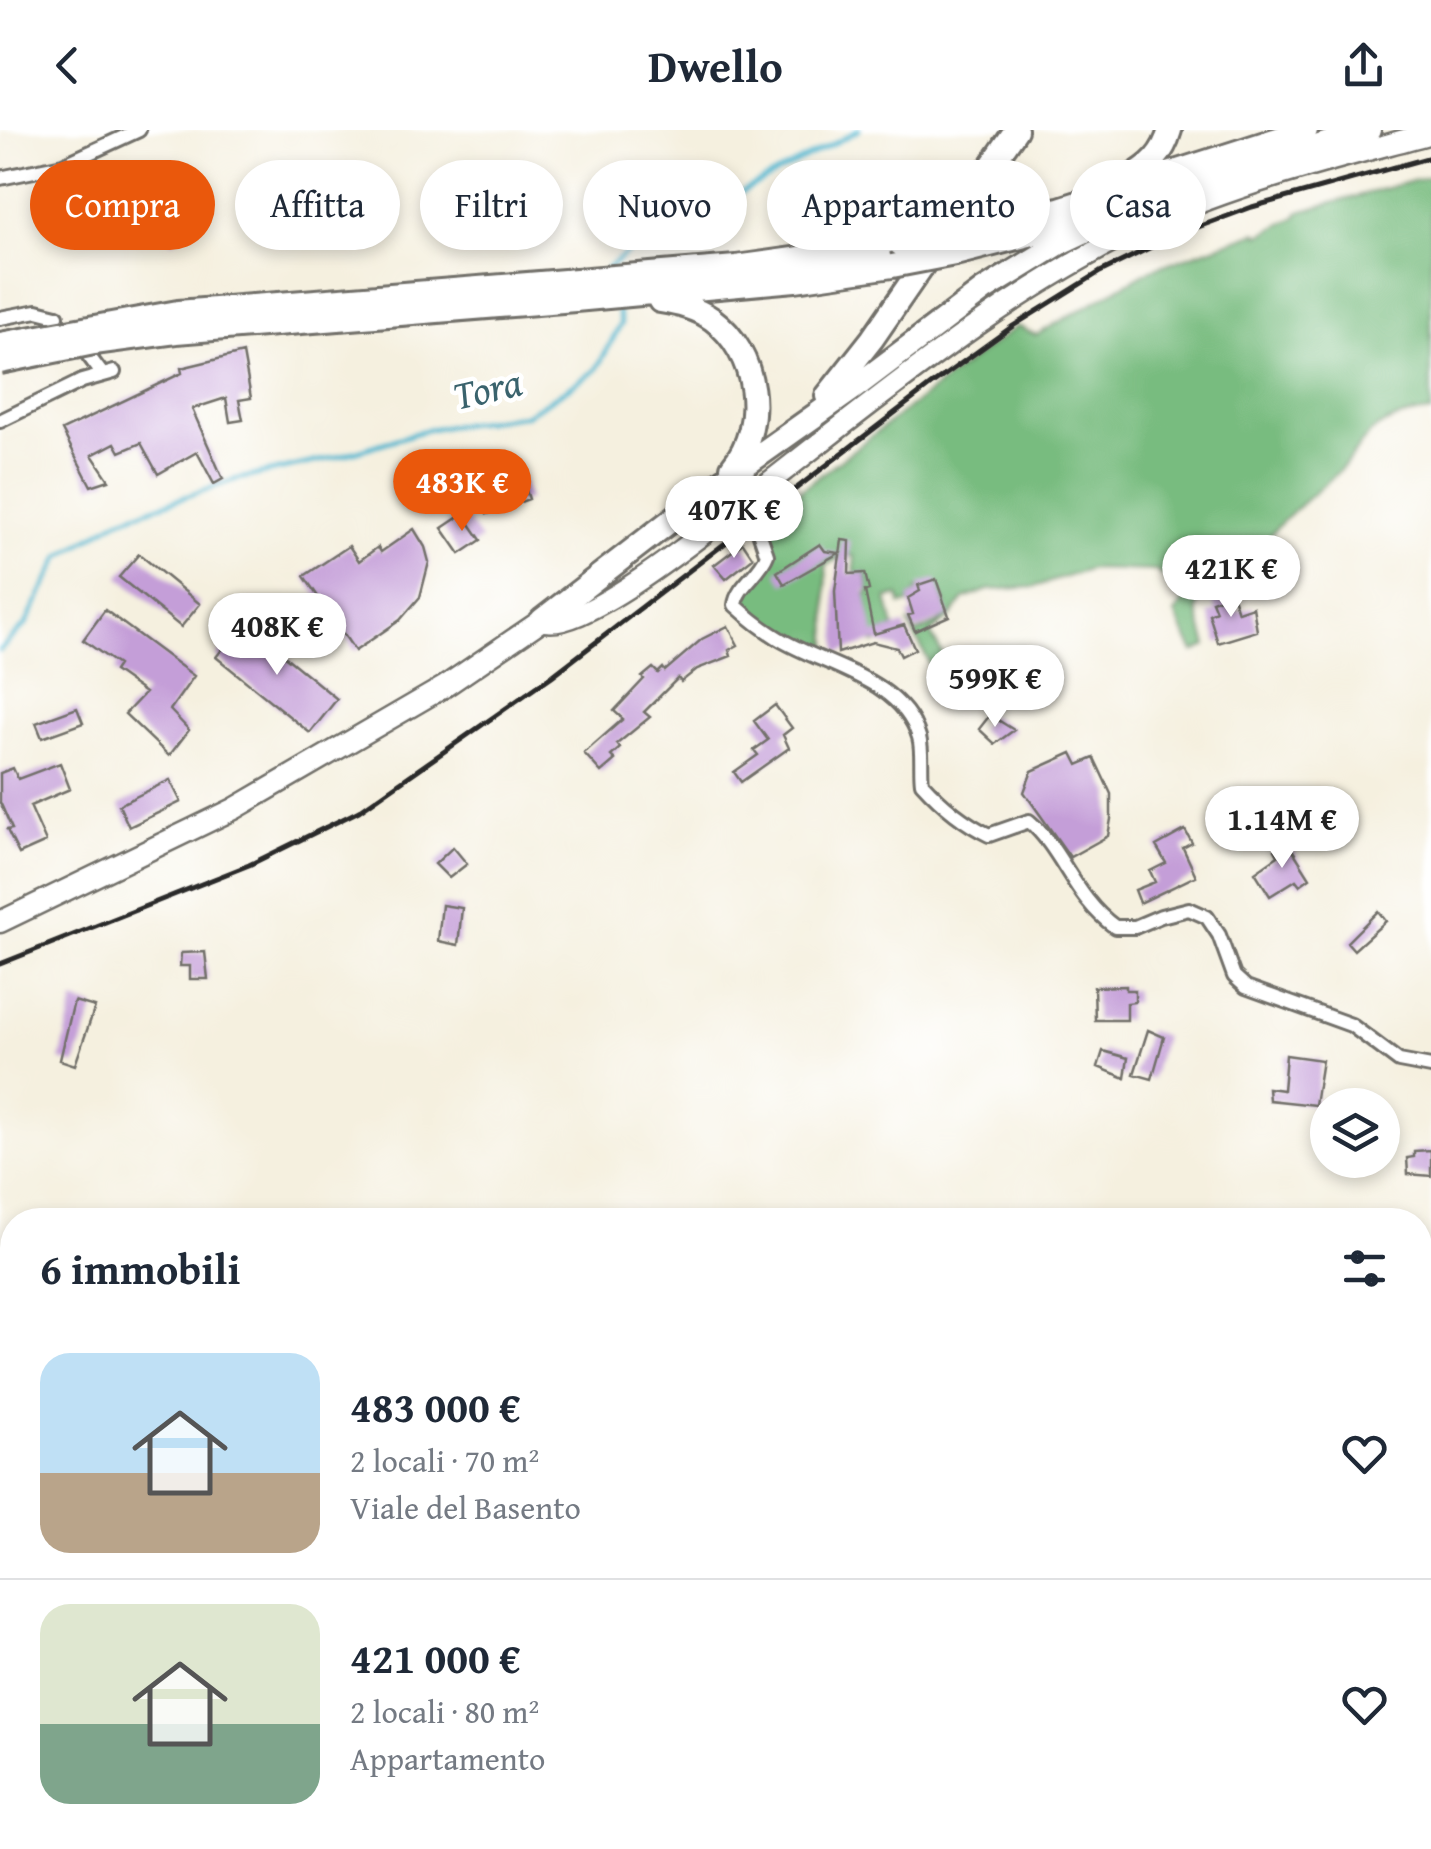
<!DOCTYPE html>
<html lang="it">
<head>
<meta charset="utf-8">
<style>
	:root { --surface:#fff; --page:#f6f6f7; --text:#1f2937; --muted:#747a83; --line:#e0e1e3; --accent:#ea580c }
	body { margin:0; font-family:"Gentium Book Plus",serif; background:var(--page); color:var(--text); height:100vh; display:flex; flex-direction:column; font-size:38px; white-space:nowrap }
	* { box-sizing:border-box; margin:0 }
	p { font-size:32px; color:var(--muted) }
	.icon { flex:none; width:55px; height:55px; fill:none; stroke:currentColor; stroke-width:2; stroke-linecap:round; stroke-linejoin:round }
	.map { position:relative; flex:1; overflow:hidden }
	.sheet { position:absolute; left:0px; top:1078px; width:1432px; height:642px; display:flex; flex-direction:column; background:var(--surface); border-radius:40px 40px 0 0; box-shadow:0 5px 15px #0003 }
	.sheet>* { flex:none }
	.guide { position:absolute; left:30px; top:30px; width:1372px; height:90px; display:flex; gap:20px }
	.controls { position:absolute; left:1310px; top:958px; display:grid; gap:20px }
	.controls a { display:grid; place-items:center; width:90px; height:90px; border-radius:50%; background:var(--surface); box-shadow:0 5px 15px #0003; font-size:50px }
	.price { position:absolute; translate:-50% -85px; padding:0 22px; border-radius:35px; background:#fff; color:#222; font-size:32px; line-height:65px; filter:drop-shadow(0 2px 5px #0008) }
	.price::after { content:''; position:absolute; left:50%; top:60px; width:30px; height:22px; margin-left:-15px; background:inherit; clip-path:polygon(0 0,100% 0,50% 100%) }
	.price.current { background:var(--accent); color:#fff }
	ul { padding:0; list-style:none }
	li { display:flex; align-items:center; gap:30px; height:250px; padding:0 40px }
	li+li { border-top:2px solid var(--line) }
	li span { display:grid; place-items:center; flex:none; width:280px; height:200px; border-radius:30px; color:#555 }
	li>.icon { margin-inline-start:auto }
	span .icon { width:120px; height:120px; fill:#fffc; stroke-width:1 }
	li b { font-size:42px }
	h2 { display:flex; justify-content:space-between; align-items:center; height:120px; padding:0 40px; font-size:42px }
	.tag { padding:0 35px; border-radius:45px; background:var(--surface); box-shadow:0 5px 15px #0003; font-size:35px; line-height:90px }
	.tag.current { background:var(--accent); color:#fff }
	header { display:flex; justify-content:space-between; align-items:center; height:130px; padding:0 40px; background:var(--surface); font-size:45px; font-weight:700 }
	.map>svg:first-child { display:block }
	.forest { fill:#78bc7f; stroke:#527455; stroke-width:2.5 }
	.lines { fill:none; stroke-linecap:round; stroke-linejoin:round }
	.stream { stroke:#51b7cf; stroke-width:5 }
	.building { fill:#c49ed8 }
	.minor-casing { stroke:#72706a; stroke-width:18 }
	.primary-casing { stroke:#72706a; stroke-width:25 }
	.motorway-casing { stroke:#72706a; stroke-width:28 }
	.minor { stroke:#fff; stroke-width:12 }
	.primary { stroke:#fff; stroke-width:20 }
	.motorway { stroke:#fff; stroke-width:22 }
	.rail { stroke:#2b2b2b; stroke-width:5 }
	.motorway-bridge-casing { stroke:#72706a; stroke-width:28; stroke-linecap:butt }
	.motorway-bridge { stroke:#fff; stroke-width:22 }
	.labels { text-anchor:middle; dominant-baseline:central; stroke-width:9; stroke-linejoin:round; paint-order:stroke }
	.water-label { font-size:40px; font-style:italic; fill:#3a636d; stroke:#fff }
</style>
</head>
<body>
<header><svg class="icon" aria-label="back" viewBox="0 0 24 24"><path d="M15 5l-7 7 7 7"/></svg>Dwello<svg class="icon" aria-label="share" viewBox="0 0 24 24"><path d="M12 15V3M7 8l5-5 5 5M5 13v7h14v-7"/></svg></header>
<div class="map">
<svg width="1431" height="1719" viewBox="0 0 1431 1719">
	<rect width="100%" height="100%" fill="#fff"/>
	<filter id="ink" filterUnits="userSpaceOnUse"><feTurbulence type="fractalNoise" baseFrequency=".01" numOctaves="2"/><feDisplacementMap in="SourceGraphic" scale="20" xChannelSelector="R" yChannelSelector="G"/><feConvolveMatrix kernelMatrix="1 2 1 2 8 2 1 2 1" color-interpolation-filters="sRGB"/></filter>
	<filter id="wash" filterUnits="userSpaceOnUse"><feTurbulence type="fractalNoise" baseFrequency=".0048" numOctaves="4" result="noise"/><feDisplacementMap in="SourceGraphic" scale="40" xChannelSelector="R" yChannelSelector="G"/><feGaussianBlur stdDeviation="2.25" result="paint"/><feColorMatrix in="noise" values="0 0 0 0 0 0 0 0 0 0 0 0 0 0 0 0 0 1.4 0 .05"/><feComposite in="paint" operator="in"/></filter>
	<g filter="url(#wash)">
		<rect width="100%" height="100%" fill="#f5f0df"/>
		<!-- forest -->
		<path class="forest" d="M1431 46V282C1411 284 1389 288 1373 301 1360 311 1354 326 1343 337 1318 364 1248 407 1253 448 1236 458 1215 454 1200 468L1197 480 1207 516 1194 522 1175 484 1189 464 1156 441 1091 439 1034 457 988 460 964 469 949 488 930 503 956 547 929 557C938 536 916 512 908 492L915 504 941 492 936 481 946 475 934 451 916 460 917 463 910 467 909 473 901 475 899 466 887 468 894 498 881 503V512L874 513 865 465 869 463 866 443 855 444 854 426H842L826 435 828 517 823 524 783 506 737 476 771 431 762 389 1017 196 1036 205 1152 139 1257 102 1260 105 1296 87 1299 82Z"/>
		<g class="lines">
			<!-- stream -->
			<path class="stream" d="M608 138 654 102 742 62 859 0
				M0 520 26 494 60 427 118 390 234 350 341 326 429 299 526 285 596 240 621 194 616 172"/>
		</g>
		<g id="blocks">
			<!-- building -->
			<path class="building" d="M94 32 124 80 63 108 51 80 77 68 68 54 72 52 69 47Z
				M175 64 198 93 172 112 150 84Z
				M243 223 251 268 239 270 243 290 230 292 226 268 192 279 223 349 214 354 197 322 158 344 141 313 120 322 115 313 92 325 109 350 91 356 62 300 182 243 181 238Z
				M522 348 529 369 487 384 481 363Z
				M463 384 481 410 460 424 442 398Z
				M414 399 425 417 429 432 420 467 400 490 355 521 304 446 349 416 359 431 378 417 381 422Z
				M842 410 850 411 849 444 865 443 869 460 865 461 874 504 904 495 915 519 901 526 897 518 873 512 838 523 835 461Z
				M743 413 753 428 726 449 714 435Z
				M820 414 825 421 839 423 784 454 777 442Z
				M139 424 200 474 181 497 119 447Z
				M936 449 949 486 915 501 908 485 913 484 908 468 920 461 918 455Z
				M1232 464 1238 482 1253 477 1257 501 1218 513 1209 484 1216 481 1212 471Z
				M105 480 194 546 170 580 189 600 169 626 125 584 145 563 114 541 118 535 83 510Z
				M244 493 337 569 310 603 216 527Z
				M728 496 738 515 729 520 731 526 697 539 681 552 678 548 644 582 650 587 617 614 620 618 611 626 615 630 601 642 584 623 623 589 614 581 644 549 642 547 653 538 658 543 663 538 665 541 702 509Z
				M775 575 792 598 783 605 789 618 741 652 734 642 758 625 754 620 768 610 754 591Z
				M77 578 83 593 42 608 36 593Z
				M990 585 1014 600 995 614 979 599Z
				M1072 623 1078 635 1094 628 1111 664V689L1108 706 1070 727 1024 662 1032 641Z
				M60 633 70 659 30 676 46 712 19 724 7 700 12 699 0 672V643L13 638 18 649Z
				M170 650 181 672 129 697 119 675Z
				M1185 700 1192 713 1183 718 1196 746 1140 773 1135 760 1155 752 1150 741 1166 733 1156 716Z
				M1288 713 1310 748 1300 755 1296 750 1270 766 1255 742 1278 726 1275 720Z
				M453 717 467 734 449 748 435 734Z
				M442 775 462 778 458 815 438 811Z
				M1378 781 1386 791 1354 820 1347 812Z
				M205 822 208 849H190V836H180L181 823Z
				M1126 856V860H1135V872L1127 873V890H1095L1094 857Z
				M74 871 95 877 75 935 60 930Z
				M1148 900 1164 907 1152 949 1134 944Z
				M1103 921 1128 928 1125 948 1098 937Z
				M1286 925 1322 930 1315 975 1269 970 1268 958 1283 960Z
				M1431 1020V1046L1408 1044 1407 1028 1414 1027V1021Z
				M0 1379 12 1393V1433L0 1419Z"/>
		</g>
	</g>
	<g filter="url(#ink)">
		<use href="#blocks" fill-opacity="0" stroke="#72706a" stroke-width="2.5"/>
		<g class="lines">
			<defs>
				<path id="minor" d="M0 48 63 35 139 0
					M0 188 37 181 57 186
					M88 225 103 245
					M0 291 82 251 114 242
					M760 360 758 399 767 425C760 444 737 456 735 475 748 487 763 499 778 508 823 536 901 548 919 607 923 621 920 639 922 653 941 674 964 693 989 705L1029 691C1063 720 1074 768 1115 797H1135L1161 786 1189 779 1207 787 1219 805 1234 846 1246 857 1351 895 1399 931 1431 937
					M0 1318 12 1309
					M1420 1318 1431 1325
					M0 1677 12 1682
					M84 1708 106 1713 226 1715 242 1719"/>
				<path id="primary" d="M0 792 234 679 444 557 542 490C578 506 708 400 740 375 873 273 1004 160 1157 90 1244 51 1340 28 1431 3"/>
				<path id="motorway" d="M1129 48C1150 36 1163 25 1170 0
					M1134 76 1369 0
					M973 99 1059 79 1306 0
					M955 124 1079 92
					M577 150 736 137 900 114
					M575 170 795 150 892 136
					M660 171C679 174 696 178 712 189 757 222 768 294 732 337
					M827 266 872 209 1016 0
					M542 490 717 355 854 258 984 160 1062 112 1148 72"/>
			</defs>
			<!-- minor casing -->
			<use href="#minor" class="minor-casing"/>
			<!-- primary casing -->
			<use href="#primary" class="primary-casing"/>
			<!-- motorway casing -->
			<use href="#motorway" class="motorway-casing"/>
			<!-- minor -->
			<use href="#minor" class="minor"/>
			<!-- primary -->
			<use href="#primary" class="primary"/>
			<!-- motorway -->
			<use href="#motorway" class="motorway"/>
			<!-- rail -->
			<path class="rail" d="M0 834 249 735 359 681 552 546 931 255 1013 196 1100 142 1174 106 1252 77 1431 27"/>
			<defs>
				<path id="motorway-bridge" d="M900 114 973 99
					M892 136 955 124
					M0 214 178 182 577 150
					M0 232 94 213 176 202 575 170"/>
			</defs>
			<!-- motorway-bridge casing -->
			<use href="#motorway-bridge" class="motorway-bridge-casing"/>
			<!-- motorway-bridge -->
			<use href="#motorway-bridge" class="motorway-bridge"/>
		</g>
	</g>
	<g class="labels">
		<!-- water labels -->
		<g class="water-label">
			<text transform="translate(487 258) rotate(-13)">Tora</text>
		</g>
	</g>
</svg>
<div class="controls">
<a><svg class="icon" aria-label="layers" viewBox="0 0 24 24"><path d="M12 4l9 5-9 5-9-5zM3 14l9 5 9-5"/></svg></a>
</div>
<b class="price current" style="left:462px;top:404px">483K €</b>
<b class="price" style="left:734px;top:431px">407K €</b>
<b class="price" style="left:1231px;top:490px">421K €</b>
<b class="price" style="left:277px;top:548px">408K €</b>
<b class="price" style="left:995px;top:600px">599K €</b>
<b class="price" style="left:1282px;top:741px">1.14M €</b>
<div class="guide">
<a class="tag current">Compra</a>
<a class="tag">Affitta</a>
<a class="tag">Filtri</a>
<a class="tag">Nuovo</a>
<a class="tag">Appartamento</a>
<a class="tag">Casa</a>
</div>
<section class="sheet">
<h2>6 immobili<svg class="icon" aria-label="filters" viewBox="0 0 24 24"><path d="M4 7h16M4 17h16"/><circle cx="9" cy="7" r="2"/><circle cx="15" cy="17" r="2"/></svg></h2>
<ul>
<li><span style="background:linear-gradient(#bfe0f5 60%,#b9a48a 0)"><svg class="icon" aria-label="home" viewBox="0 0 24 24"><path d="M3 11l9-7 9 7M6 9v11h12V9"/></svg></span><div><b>483 000 €</b><p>2 locali · 70 m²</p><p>Viale del Basento</p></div><svg class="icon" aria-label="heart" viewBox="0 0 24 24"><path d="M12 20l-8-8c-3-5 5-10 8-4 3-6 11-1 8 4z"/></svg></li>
<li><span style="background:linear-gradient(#dfe7d0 60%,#7fa58c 0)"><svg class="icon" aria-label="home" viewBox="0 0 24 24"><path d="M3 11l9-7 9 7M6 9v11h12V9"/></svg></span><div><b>421 000 €</b><p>2 locali · 80 m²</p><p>Appartamento</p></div><svg class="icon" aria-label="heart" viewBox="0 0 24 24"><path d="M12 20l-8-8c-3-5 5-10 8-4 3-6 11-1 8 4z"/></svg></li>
</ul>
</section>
</div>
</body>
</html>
